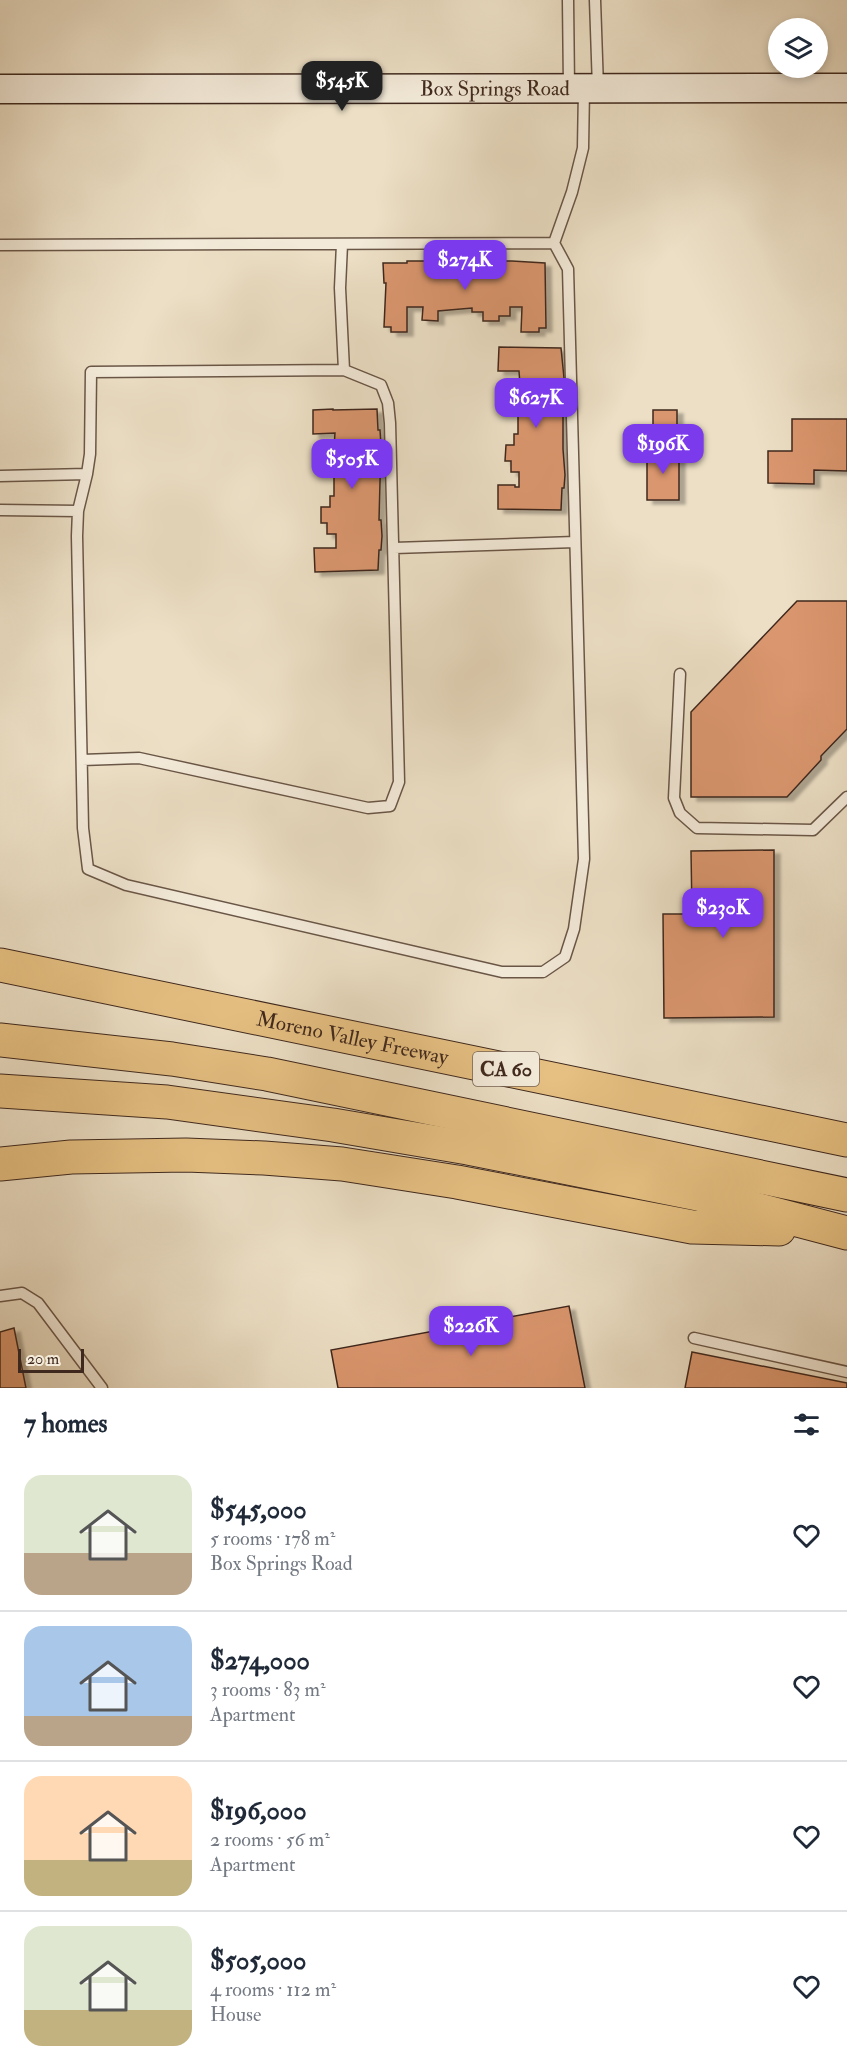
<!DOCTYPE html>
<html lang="en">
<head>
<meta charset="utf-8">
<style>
	:root { --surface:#fff; --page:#f6f6f7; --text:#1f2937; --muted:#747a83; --line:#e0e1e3; --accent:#7c3aed }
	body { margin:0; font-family:"IM FELL Double Pica",serif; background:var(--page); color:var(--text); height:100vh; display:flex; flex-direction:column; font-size:22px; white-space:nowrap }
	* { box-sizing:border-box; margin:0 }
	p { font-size:20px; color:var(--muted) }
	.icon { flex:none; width:33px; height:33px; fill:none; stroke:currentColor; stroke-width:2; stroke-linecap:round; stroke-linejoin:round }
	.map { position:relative; height:1388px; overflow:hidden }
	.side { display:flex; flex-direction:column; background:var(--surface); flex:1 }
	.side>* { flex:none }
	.tools { position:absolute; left:768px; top:18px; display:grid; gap:12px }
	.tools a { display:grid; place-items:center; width:60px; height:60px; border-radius:50%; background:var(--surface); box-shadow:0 3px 9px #0003; font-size:30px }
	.scale { position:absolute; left:18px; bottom:15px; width:66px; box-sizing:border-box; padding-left:6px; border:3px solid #3f281d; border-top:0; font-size:16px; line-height:21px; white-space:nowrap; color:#3f281d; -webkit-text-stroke:4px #f3ead9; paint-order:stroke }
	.price { position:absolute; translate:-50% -51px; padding:0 14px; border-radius:12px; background:var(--accent); color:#fff; font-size:20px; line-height:39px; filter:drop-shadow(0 2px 3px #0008) }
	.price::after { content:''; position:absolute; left:50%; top:36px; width:18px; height:14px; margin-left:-9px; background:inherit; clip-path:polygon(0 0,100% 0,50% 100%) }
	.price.selected { background:#222; color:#fff }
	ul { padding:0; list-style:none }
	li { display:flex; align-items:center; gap:18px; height:150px; padding:0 24px }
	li+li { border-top:2px solid var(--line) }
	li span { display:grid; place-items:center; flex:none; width:168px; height:120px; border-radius:18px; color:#555 }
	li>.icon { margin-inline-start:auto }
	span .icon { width:72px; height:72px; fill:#fffc; stroke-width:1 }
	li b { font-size:26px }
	h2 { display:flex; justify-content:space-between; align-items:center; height:72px; padding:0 24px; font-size:26px }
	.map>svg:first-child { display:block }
	.building { fill:#da966e; stroke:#3f281d; stroke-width:1.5; filter:url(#shadow) }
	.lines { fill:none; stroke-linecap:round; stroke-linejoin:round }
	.lane-casing { stroke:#6a5647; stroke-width:13 }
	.secondary-casing { stroke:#3f281d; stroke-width:31 }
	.highway-casing { stroke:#3f281d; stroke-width:35 }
	.lane { stroke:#f3ead9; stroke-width:10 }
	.secondary { stroke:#f3ead9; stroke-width:28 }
	.highway { stroke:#e6c082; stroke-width:33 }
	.labels { text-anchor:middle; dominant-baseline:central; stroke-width:4.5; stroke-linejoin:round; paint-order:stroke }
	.shield { fill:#f3ead9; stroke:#756255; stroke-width:1.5 }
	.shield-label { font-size:20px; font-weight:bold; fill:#3f281d }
	.street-label { font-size:21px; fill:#3f281d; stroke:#f3ead9 }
</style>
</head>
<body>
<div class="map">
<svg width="847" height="1388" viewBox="0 0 847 1388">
	<defs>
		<filter id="shadow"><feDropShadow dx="6" dy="4" stdDeviation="1.5" flood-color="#0004"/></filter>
	</defs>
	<rect width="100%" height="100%" fill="#ecdfc5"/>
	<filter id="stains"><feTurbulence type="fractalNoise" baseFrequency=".00333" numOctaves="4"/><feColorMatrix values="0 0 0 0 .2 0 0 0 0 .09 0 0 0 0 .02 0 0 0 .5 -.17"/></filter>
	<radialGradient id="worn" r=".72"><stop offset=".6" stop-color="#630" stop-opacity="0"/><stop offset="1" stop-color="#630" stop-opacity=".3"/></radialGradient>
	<!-- building -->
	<path class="building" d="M407 261H447L450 264H497V261H512L545 263 546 328H539V332H521L522 307H510V316H499V321H483V312H472V308L438 311V321L422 320 423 307H407V332H391V327H384L386 283H384L383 263H407Z
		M499 347 561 348 566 398 565 410H563V449L565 475 564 488H562L561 510 498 509V485H515V487H519V472H511V461H505L506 445H514V434H518V413H515V401H506V385H520L519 371H498Z
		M333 409V410L377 409 378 430H380L381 445 379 520H381L382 536 381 550H379L378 570 315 572 314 548H336V534H327V523H321V507H330V496H334V475H330V463H321V447H334L335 433 313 434V410Z
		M653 410H677V436H653Z
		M792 419H847V471L814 470V484L768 483V451H792Z
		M647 451H679V500H647Z
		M797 601H847V729L821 756V760L787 797H691V712Z
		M774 850V1017L664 1018 663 914H692L691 851Z
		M569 1306 585 1388H338L331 1350Z
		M14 1328 26 1388H0V1332Z
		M692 1352 847 1383V1388H685Z"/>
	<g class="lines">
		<defs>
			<path id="lane" d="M568 0 569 87
				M595 0 598 88
				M554 243 572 192 583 148 584 89
				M0 245 554 243 568 269 584 859 574 929 565 957 543 972H502L126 885 88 869 83 828 77 536 78 511 87 474 90 454 91 372 344 370 340 288 342 244
				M0 476 87 474
				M0 510 78 511
				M394 548 575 542
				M680 674 674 798 680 813 697 828 813 830 847 797
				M82 760 139 758 368 808 390 806 399 782 390 423 388 403 381 385 344 370
				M0 1296 22 1293 38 1303 102 1388
				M694 1338 847 1372"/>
			<g id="secondary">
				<path id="s1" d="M0 89 847 88"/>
			</g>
			<g id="highway">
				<path id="s2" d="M0 965 847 1140"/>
				<path d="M0 1040 172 1059 267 1074 847 1195"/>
				<path d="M0 1091 167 1102 333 1125 468 1148 698 1194 847 1233"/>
				<path d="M0 1164 71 1157 186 1155 264 1158 342 1164 457 1182 692 1227 779 1229"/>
			</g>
		</defs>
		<!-- lane casing -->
		<use href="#lane" class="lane-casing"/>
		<!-- secondary casing -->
		<use href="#secondary" class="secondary-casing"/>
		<!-- highway casing -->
		<use href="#highway" class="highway-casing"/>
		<!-- lane -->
		<use href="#lane" class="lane"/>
		<!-- secondary -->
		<use href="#secondary" class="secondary"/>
		<!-- highway -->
		<use href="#highway" class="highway"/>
	</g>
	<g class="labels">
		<!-- shield labels -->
		<rect class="shield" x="473" y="1052" width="66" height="34" rx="4.5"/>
		<g class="shield-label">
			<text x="506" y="1069">CA 60</text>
		</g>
		<!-- street labels -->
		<g class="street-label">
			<text stroke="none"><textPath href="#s1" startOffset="495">Box Springs Road</textPath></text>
			<text stroke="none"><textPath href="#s2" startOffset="360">Moreno Valley Freeway</textPath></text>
		</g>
	</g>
	<rect width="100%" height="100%" filter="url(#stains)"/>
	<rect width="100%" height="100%" fill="url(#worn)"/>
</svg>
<div class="tools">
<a><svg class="icon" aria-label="layers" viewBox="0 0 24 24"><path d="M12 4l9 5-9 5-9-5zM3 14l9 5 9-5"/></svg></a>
</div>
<div class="scale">20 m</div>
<b class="price selected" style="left:342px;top:112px">$545K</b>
<b class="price" style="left:465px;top:291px">$274K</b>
<b class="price" style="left:536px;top:429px">$627K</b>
<b class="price" style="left:663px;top:475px">$196K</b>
<b class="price" style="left:352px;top:490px">$505K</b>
<b class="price" style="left:723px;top:939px">$230K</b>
<b class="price" style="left:471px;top:1357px">$226K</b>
</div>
<section class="side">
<h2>7 homes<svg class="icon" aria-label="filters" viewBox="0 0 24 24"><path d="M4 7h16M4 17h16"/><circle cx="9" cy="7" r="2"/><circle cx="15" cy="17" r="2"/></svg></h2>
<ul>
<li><span style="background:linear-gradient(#dfe7d0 65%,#b9a48a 0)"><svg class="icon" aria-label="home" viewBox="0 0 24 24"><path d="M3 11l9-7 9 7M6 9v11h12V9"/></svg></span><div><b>$545,000</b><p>5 rooms · 178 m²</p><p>Box Springs Road</p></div><svg class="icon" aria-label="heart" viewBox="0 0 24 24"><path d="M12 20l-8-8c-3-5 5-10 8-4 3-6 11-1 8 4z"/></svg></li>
<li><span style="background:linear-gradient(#a9c7e8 75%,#b9a48a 0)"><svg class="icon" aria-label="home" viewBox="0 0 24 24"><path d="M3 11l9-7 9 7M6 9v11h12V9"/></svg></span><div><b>$274,000</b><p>3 rooms · 83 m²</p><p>Apartment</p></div><svg class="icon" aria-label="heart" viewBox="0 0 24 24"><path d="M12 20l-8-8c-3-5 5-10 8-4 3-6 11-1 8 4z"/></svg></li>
<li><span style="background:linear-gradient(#ffd9b3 70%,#c2b280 0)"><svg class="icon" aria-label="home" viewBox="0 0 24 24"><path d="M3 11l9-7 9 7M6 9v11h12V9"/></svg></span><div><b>$196,000</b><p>2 rooms · 56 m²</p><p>Apartment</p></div><svg class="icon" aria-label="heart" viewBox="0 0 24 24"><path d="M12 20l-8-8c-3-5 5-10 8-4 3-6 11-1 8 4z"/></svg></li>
<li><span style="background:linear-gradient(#dfe7d0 70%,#c2b280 0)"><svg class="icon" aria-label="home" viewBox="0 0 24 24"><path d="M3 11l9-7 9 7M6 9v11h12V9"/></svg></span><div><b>$505,000</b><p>4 rooms · 112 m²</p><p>House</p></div><svg class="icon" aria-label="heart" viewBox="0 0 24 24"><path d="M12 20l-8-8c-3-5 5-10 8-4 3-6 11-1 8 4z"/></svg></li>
</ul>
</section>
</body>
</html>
